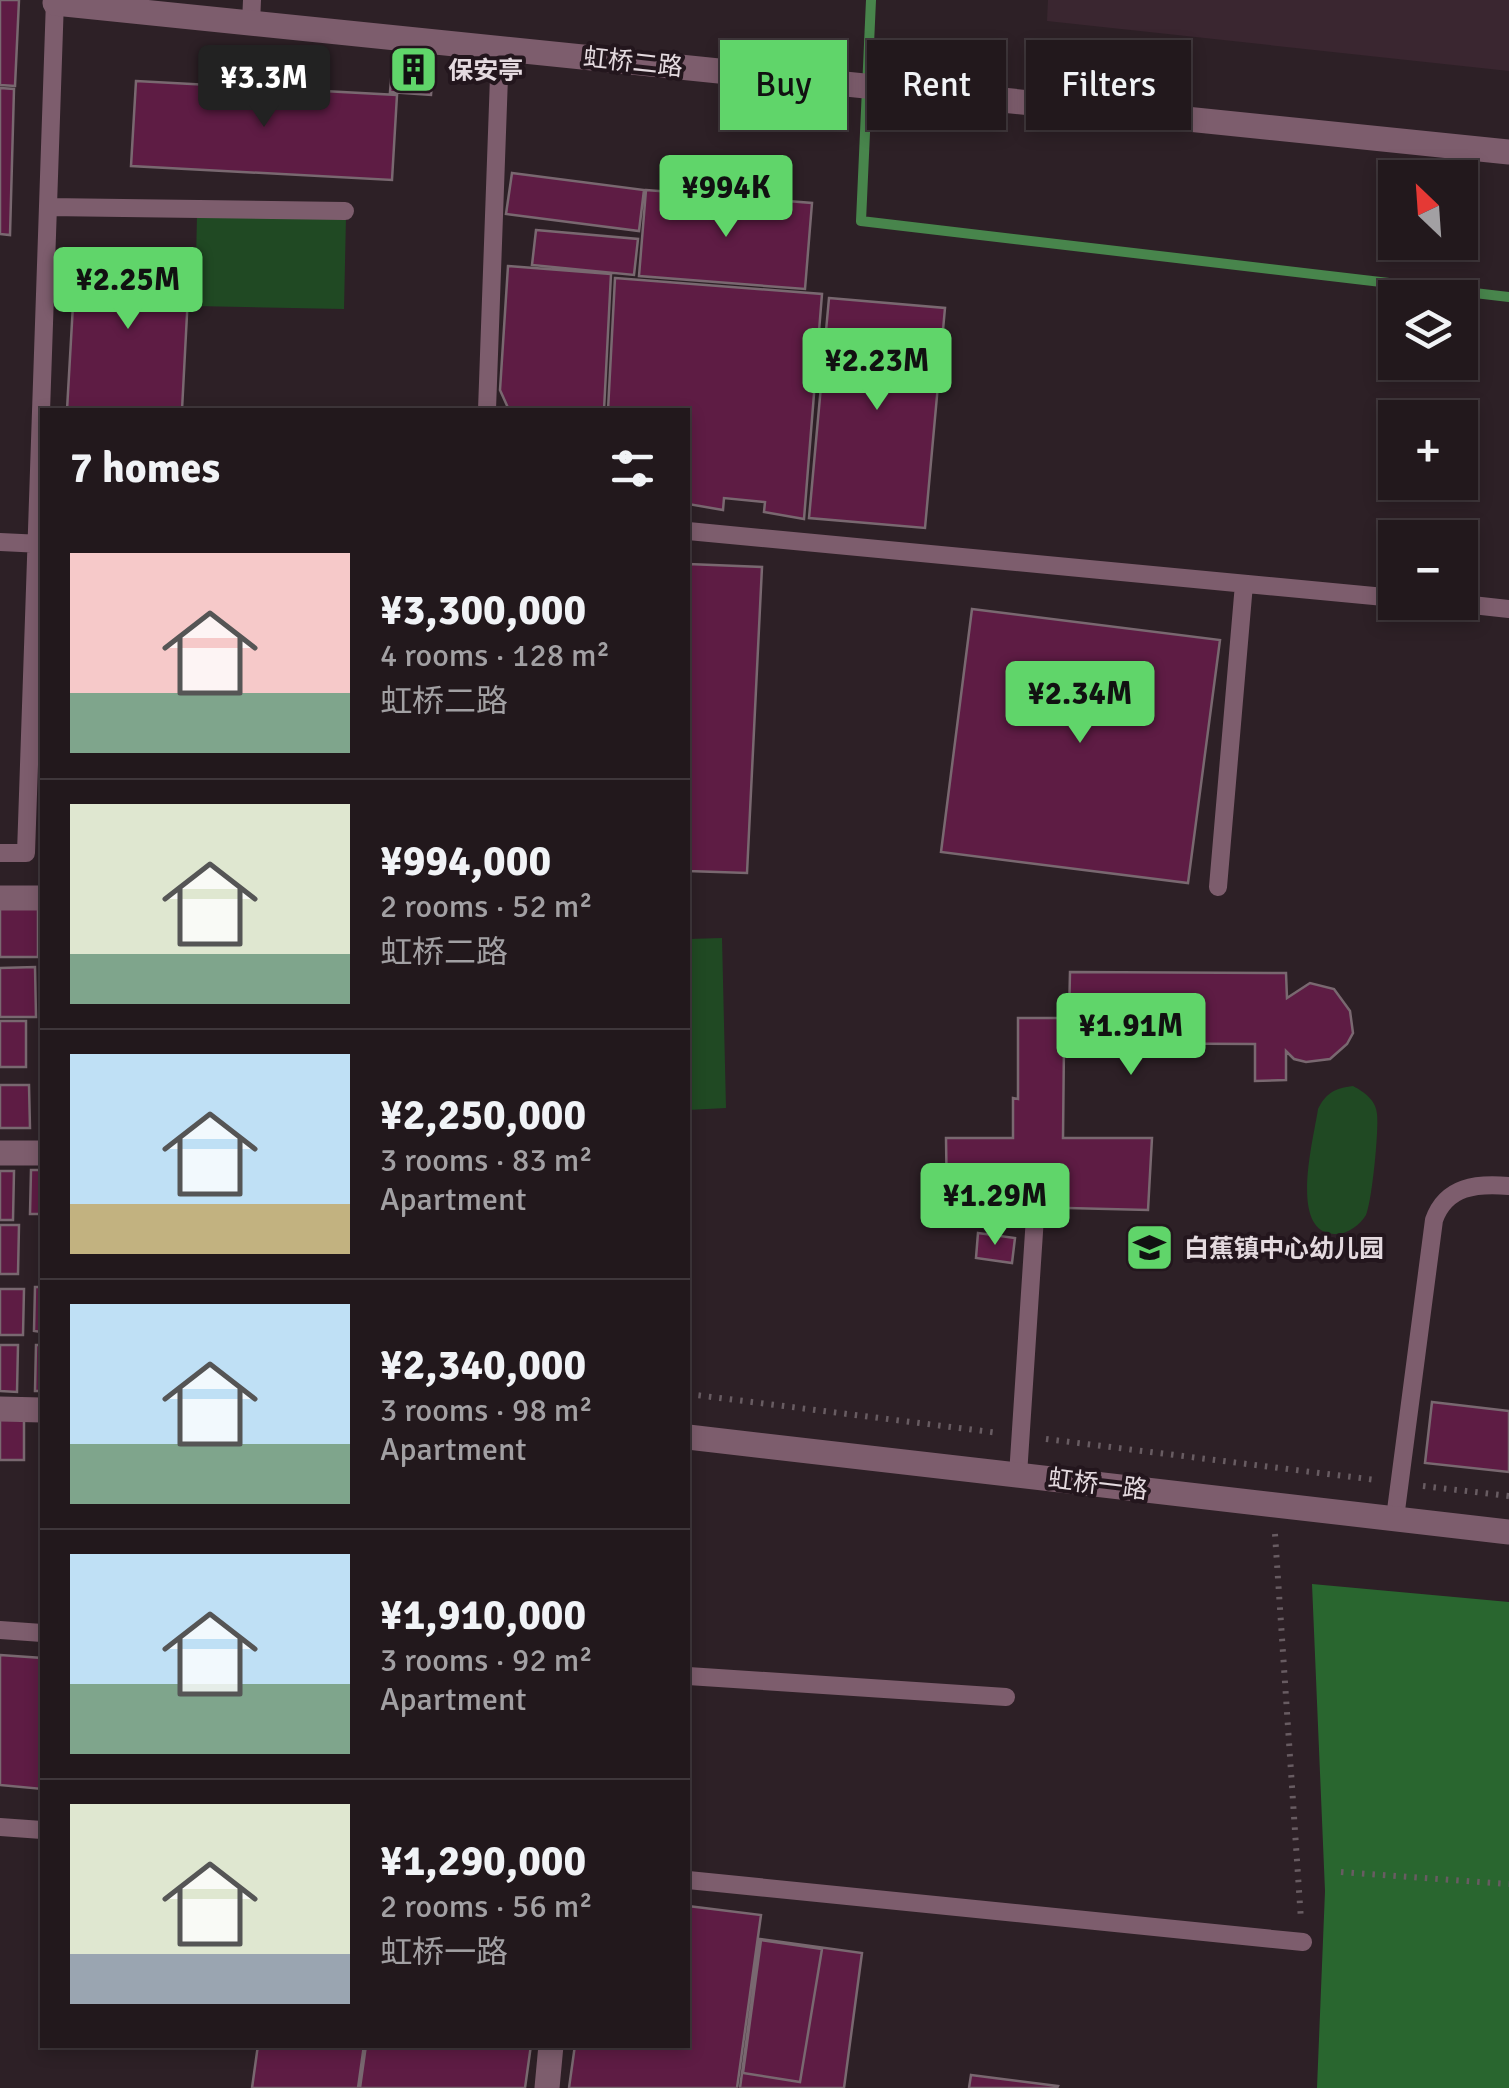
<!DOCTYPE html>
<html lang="en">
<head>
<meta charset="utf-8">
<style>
	:root { --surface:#22181c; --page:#2a2125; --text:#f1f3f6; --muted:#a2a0a3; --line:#3f373b; --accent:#60d56a }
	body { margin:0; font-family:Signika,"Noto Sans SC",sans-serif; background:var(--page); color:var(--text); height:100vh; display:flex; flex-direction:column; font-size:38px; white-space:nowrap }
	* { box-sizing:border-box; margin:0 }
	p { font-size:32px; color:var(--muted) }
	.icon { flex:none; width:55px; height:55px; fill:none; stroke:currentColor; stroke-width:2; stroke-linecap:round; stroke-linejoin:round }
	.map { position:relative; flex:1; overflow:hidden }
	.details { position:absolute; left:40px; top:408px; width:650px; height:1640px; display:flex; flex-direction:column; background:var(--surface); border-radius:0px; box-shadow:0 5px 15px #0003,0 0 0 2px var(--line) }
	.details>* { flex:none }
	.top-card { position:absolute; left:720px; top:40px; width:638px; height:90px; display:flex; gap:20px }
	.needle { width:65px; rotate:335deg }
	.buttons { position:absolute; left:1378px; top:160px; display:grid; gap:20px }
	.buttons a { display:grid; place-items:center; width:100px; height:100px; border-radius:0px; background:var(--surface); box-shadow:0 5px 15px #0003,0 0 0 2px var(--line); font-size:50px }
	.price { position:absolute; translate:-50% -85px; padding:0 22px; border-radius:10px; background:var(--accent); color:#111; font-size:32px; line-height:65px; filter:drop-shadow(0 2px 5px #0008) }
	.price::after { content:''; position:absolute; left:50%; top:60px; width:30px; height:22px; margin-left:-15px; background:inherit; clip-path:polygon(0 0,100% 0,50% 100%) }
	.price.current { background:#222; color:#fff }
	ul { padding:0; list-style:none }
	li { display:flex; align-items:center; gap:30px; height:250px; padding:0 30px }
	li+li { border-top:2px solid var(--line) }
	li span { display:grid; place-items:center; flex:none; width:280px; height:200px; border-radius:0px; color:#555 }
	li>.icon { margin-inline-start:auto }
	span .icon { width:120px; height:120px; fill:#fffc; stroke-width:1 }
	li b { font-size:42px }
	h2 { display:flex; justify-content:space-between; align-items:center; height:120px; padding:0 30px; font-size:42px }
	.tag { padding:0 35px; border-radius:0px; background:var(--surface); box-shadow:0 5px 15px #0003,0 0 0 2px var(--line); font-size:35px; line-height:90px }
	.tag.current { background:var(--accent); color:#111 }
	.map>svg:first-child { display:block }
	.built { fill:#3a2630 }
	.green { fill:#204923 }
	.forest { fill:#29662f }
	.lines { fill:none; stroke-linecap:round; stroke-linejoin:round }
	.stream { stroke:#48854c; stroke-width:10 }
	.building { fill:#5e1c44; stroke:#796870; stroke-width:2.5 }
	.path { stroke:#685c62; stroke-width:6; stroke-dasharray:2.5 8; stroke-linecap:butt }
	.service { stroke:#7d5d6d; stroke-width:18 }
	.minor { stroke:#7d5d6d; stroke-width:25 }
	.tertiary { stroke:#7d5d6d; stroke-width:25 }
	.labels { text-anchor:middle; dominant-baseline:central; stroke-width:8; stroke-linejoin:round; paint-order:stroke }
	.street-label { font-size:25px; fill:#e4dadf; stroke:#23161d }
	.poi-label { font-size:25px; font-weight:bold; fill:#e4dadf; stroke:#23161d; text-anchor:start }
</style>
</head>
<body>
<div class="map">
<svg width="1509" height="2088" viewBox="0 0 1509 2088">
	<rect width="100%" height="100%" fill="#2d2026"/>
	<!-- built -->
	<path class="built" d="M1048 0H1509V71L1047 21Z"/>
	<!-- green -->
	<path class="green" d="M197 215 346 217 344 309 195 306Z
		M722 938 726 1108 688 1110V939Z
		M1353 1086C1364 1092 1376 1100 1377 1114 1379 1129 1372 1202 1366 1215 1360 1225 1347 1235 1334 1234 1288 1232 1314 1138 1318 1109 1326 1093 1335 1088 1353 1086Z"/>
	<!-- forest -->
	<path class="forest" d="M1312 1584 1509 1602V2088H1317L1325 1891Z"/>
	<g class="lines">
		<!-- stream -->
		<path class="stream" d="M871 0 861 221 1509 297"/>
	</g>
	<!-- building -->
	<path class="building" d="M0 0H19L15 86 0 85Z
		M394 44 435 48 431 95 390 92Z
		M136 81 397 95 392 180 131 166Z
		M0 88 14 89 10 235 0 234Z
		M512 173 644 190 639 231 506 214Z
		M646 190 812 203 805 289 639 276Z
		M536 230 638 239 634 275 532 265Z
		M76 252 190 257 182 410H67Z
		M508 266 611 274 604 410H509L500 390Z
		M615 278 822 294 804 519 764 512 765 502 724 498 723 510 688 504V410H608Z
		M829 298 945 308 925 528 809 518Z
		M688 564 762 567 747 873 688 871Z
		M972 609 1220 640 1188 883 941 852Z
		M38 905V957H0V906Z
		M35 967 36 1017H0V968Z
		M1070 972 1286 973 1287 998 1310 983 1334 989 1350 1011 1353 1033 1347 1044 1330 1059 1306 1062 1294 1059 1286 1051V1080L1255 1081V1044L1064 1043 1063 1138H1152L1148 1210 947 1205 946 1138H1013V1098L1018 1099V1018H1069Z
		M0 1021H26V1067H0Z
		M0 1085H29L30 1128H0Z
		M31 1170H42V1214H30Z
		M0 1171H14L13 1220H0Z
		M0 1225H19L18 1274H0Z
		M978 1233 1015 1238 1012 1263 976 1258Z
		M35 1287H42V1332L34 1331Z
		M0 1289H24L23 1335H0Z
		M0 1345H18L17 1392 0 1391Z
		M36 1345H42V1391H35Z
		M1432 1402 1509 1411V1472L1425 1463Z
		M24 1416V1460H0V1417Z
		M0 1655 42 1658V1789L0 1785Z
		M688 1906 761 1915 737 2088H569L575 2045H688Z
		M760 1939 862 1953 844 2088H740Z
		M761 1940 822 1949 800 2082 743 2073Z
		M258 2045H364L358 2088H252Z
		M366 2045H531L525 2088H360Z
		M971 2075 1058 2086 1057 2088H969Z"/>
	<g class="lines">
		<!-- path -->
		<path class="path" d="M688 1394 999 1433
			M1046 1439 1376 1480
			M1423 1486 1509 1496
			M1275 1534 1301 1920
			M1341 1872 1509 1884"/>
		<!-- service -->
		<path class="service" d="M251 23 252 0
			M48 207 345 211
			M487 410 500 49
			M688 531 1395 598
			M0 542 42 544
			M1445 602 1509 609
			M0 853H26L55 0
			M1218 887 1244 584
			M1018 1475 1035 1217
			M1395 1518 1434 1220C1446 1186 1477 1183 1509 1186
			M0 1630 42 1633
			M688 1676 1006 1697
			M0 1827 42 1830
			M688 1880 1303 1942"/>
		<!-- minor -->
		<path class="minor" d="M0 898H42
			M0 1153H42
			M0 1409 42 1410
			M547 2088 551 2045"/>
		<!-- tertiary -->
		<path class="tertiary" d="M55 3 1509 152
			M688 1437 1509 1532"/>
	</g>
	<!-- icons -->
	<defs>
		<symbol id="building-square" viewBox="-11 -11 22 22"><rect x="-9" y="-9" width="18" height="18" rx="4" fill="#60d56a" stroke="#23161d"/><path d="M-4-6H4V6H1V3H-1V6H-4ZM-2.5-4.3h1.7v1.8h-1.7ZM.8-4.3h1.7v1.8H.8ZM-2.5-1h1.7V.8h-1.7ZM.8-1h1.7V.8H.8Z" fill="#111"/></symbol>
		<symbol id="school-square" viewBox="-11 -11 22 22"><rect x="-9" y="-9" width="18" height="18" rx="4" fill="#60d56a" stroke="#23161d"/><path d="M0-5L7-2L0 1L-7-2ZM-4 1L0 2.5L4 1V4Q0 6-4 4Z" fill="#111"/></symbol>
	</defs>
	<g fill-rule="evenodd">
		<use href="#building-square" x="386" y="42" width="55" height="55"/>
		<use href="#school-square" x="1122" y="1220" width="55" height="55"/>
	</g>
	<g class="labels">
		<!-- street labels -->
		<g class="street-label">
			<text transform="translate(633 62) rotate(6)">虹桥二路</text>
			<text transform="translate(1098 1484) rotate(7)">虹桥一路</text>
		</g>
		<!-- poi labels -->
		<g class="poi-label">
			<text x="448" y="70">保安亭</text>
			<text x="1184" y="1248">白蕉镇中心幼儿园</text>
		</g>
	</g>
</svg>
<div class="buttons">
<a><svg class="needle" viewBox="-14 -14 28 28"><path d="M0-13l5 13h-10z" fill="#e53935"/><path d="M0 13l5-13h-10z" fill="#a2a0a3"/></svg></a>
<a><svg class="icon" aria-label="layers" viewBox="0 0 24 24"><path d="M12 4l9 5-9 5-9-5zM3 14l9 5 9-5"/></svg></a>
<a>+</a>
<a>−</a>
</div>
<b class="price current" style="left:264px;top:130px">¥3.3M</b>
<b class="price" style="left:726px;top:240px">¥994K</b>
<b class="price" style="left:128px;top:332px">¥2.25M</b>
<b class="price" style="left:877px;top:413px">¥2.23M</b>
<b class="price" style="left:1080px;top:746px">¥2.34M</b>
<b class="price" style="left:1131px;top:1078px">¥1.91M</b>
<b class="price" style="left:995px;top:1248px">¥1.29M</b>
<div class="top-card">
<a class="tag current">Buy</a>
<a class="tag">Rent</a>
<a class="tag">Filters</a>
</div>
<section class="details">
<h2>7 homes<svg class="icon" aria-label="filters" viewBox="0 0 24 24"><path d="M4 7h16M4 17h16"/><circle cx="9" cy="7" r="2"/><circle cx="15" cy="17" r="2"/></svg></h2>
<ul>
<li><span style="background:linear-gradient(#f6c9c9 70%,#7fa58c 0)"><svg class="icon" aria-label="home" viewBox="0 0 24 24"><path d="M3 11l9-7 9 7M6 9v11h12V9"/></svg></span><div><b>¥3,300,000</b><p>4 rooms · 128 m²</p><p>虹桥二路</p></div></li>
<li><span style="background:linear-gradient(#dfe7d0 75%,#7fa58c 0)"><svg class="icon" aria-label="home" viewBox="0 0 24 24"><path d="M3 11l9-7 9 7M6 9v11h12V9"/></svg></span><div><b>¥994,000</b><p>2 rooms · 52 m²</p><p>虹桥二路</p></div></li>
<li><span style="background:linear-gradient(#bfe0f5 75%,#c2b280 0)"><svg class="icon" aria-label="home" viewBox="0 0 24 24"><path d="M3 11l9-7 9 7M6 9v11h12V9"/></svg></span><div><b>¥2,250,000</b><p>3 rooms · 83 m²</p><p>Apartment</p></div></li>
<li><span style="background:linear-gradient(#bfe0f5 70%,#7fa58c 0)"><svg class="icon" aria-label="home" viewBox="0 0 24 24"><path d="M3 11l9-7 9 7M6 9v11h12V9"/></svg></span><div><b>¥2,340,000</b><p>3 rooms · 98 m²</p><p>Apartment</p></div></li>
<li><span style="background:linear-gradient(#bfe0f5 65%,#7fa58c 0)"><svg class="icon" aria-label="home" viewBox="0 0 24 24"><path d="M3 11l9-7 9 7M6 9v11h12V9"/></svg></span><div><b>¥1,910,000</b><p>3 rooms · 92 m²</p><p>Apartment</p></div></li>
<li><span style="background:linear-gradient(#dfe7d0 75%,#9aa5b1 0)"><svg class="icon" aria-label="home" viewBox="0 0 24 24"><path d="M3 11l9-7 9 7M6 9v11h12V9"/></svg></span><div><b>¥1,290,000</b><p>2 rooms · 56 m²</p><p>虹桥一路</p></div></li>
</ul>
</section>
</div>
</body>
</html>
